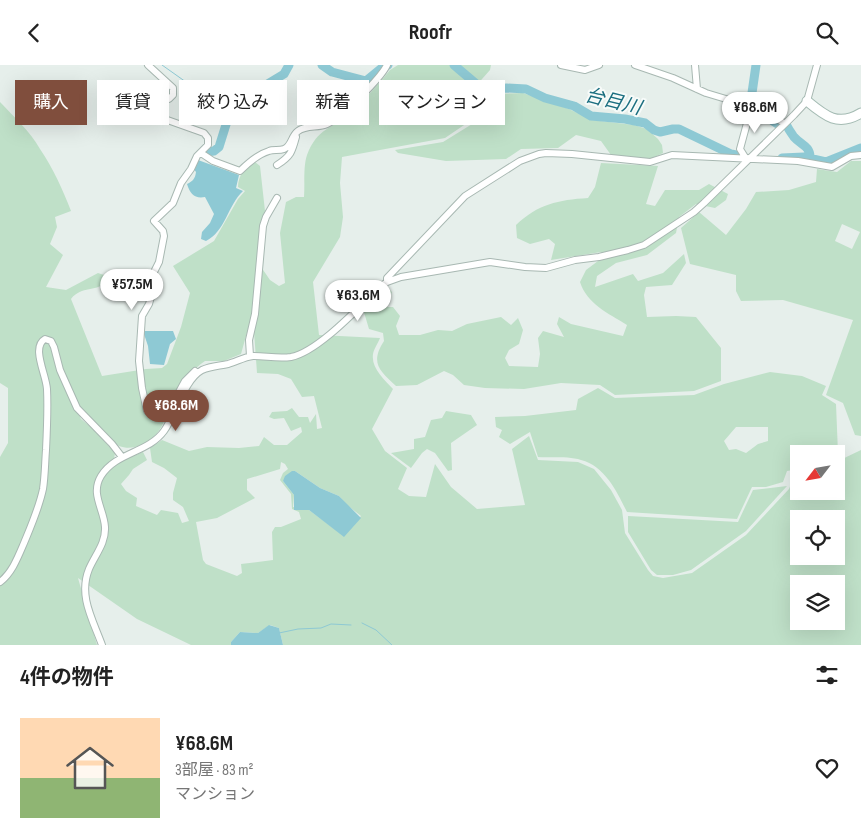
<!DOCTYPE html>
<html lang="ja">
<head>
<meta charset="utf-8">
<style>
	:root { --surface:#fff; --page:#f6f6f6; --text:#222; --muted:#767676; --accent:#804e3d }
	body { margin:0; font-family:"Sofia Sans Condensed","Noto Sans JP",sans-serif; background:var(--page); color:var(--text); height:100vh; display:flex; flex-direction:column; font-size:19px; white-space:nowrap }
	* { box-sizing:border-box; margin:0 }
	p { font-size:16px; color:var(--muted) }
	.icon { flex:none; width:28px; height:28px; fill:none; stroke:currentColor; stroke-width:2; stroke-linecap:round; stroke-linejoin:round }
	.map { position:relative; height:580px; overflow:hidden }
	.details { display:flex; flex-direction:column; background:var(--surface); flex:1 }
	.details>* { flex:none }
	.top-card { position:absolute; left:15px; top:15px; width:500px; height:45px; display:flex; gap:10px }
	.needle { width:32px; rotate:239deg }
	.tools { position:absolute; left:790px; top:380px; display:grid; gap:10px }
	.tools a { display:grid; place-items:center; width:55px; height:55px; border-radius:0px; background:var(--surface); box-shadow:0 5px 20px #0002; font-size:25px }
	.price { position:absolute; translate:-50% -42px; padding:0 11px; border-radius:18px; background:#fff; color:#222; font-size:16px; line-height:32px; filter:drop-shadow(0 1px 2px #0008) }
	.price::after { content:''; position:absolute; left:50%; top:30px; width:15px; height:11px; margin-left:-8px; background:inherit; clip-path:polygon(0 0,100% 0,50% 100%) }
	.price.selected { background:var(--accent); color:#fff }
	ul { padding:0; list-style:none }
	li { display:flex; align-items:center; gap:15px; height:125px; padding:0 20px }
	li span { display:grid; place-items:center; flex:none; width:140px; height:100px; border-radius:0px; color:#555 }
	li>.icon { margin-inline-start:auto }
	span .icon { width:60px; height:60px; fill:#fffc; stroke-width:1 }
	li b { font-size:21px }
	h2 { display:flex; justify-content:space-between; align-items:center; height:60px; padding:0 20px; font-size:21px }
	.pill { padding:0 18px; border-radius:0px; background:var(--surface); box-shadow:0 5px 20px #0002; font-size:18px; line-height:45px }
	.pill.selected { background:var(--accent); color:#fff }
	header { display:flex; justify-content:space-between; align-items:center; height:65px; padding:0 20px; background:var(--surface); font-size:22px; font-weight:700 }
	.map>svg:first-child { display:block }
	.green { fill:#bfe0c8; fill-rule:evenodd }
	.water { fill:#8ec9d4 }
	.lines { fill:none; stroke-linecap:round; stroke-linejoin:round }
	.stream { stroke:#8ec9d4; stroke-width:1 }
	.river { stroke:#8ec9d4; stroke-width:9 }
	.street-casing { stroke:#a8b8b2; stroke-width:8 }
	.secondary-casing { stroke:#a4bbb3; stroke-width:11 }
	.street { stroke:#fff; stroke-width:6 }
	.secondary { stroke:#fff; stroke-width:9 }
	.labels { text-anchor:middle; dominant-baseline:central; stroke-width:4; stroke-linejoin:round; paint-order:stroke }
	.water-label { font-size:19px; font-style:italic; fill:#1c6f80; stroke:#f7fbf9 }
</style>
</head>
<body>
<header><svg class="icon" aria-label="back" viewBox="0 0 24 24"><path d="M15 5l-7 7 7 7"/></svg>Roofr<svg class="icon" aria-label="search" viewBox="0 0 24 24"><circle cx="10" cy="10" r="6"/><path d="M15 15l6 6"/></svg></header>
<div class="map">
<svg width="861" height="580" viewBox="0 0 861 580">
	<rect width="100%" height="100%" fill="#e6efeb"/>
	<!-- green -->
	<path class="green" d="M398 0H491L490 5 467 31 473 54 445 73 342 92 340 118 343 152 340 172 313 217 319 270 380 273C378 278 374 284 373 289 371 303 384 314 393 324L372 364 385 386 407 403 398 424 409 431 426 432 435 399 451 422 477 444 525 440 512 384 529 371 538 395 578 397 594 404 611 425 622 445 625 468 648 505 653 511 663 513 692 508 746 470 789 424 792 416 799 414V426H836V397L861 385V580H283L279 563 270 560 258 568 240 567 231 577V580H191L137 554 78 513 97 580H0V392L8 378V323L0 318V37C14 52 30 66 40 84 53 103 63 125 71 146L55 152 57 162 50 179 63 190 46 222 66 225 98 208 104 210 107 216C96 228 82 220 71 234L102 311 146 304 162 303 167 299 181 262 190 228 173 201 214 176 238 134 245 126 238 122C238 111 245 101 255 97L260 101 265 146 262 157 257 196 270 215 279 221 285 218 280 168 286 137 296 132H304C305 119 303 102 307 90 318 62 331 65 350 48 364 35 378 20 390 5ZM253 246 257 251 254 267 257 308 278 309 291 314 302 332 314 331 322 363 317 364 316 349 310 358 308 352H299L292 343 287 346 272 347 269 352 274 354 284 353 291 366 301 362 302 367 287 380H274L264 372 259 381 239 383 207 382 189 386 162 375 150 383 152 397 164 403 177 413 173 428V435L183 442 189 456 182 458 178 448 161 445 157 450 136 441 137 433 126 426 121 419 129 410 133 404 147 395 143 387 105 403 114 394 115 388 92 363 81 354 75 340H78C86 347 113 378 119 381 127 384 134 383 141 380 166 369 165 348 176 327 182 314 194 304 205 296H224L241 289ZM281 397 285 399 288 404 283 408 280 415 291 429 292 444 299 447 301 454 281 462H275L272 467 273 495 241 499 242 508 237 511 206 499 203 495 196 457 217 453 255 433 247 425V414L280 404ZM295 406 320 423 339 431 347 440 361 451 344 471 309 445 293 442 294 430 283 416ZM799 454H836V491H799ZM799 519H836V556H799Z
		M475 26 490 29 523 28 569 44 592 55 634 60 647 64 658 74 662 80 663 88 650 94 611 90 601 76 576 70 558 83 521 84 506 94 446 96 398 88 395 85 443 77 477 56 470 32Z
		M851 96H861V371L855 370 843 338 826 330 853 255 783 235 741 236 736 226V210L690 199 681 163 699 147 726 170 746 144 756 127 789 125 816 117 817 104 837 107ZM842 159 860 167 852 184 835 176Z
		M601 98 658 101 646 139 655 141 665 125H699L709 119 728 129 726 135 715 143 696 139 679 152 676 168 647 190 616 198 597 211 595 222 633 209 638 216 663 208 684 189 686 198 672 220 646 222 644 230 647 252 676 251 696 252 721 283V316L694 326 615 330 600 320 561 318 524 324 485 323 464 320 453 310 444 306 417 320 396 321C379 305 370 298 384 276L383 268 369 264 363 244 387 222 392 227 386 242H393L400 251 396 261 399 270H420L438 265 452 266 467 259 501 252 511 260 518 253 523 265 519 279 509 285 505 293 509 301 538 302 540 289 538 273 543 266 564 272 557 259 559 252 571 259 623 271 627 260C608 248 587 239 580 217L586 205 598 196 601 187 551 195 555 179 549 174 530 179 517 173 516 160C538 139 558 135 588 133L595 122Z
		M770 307 802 311 826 321 822 330 836 339 838 388 836 389H799V404L787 406 783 417 766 422H752L737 454 627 447C617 427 605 401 581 395 569 391 551 393 538 392L530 367 510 379 499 372 502 365 496 362 495 352 525 351 576 345 578 334 598 323 615 333 694 330 724 319ZM736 362H768V376L758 379 746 388 736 384 729 385 724 376Z
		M446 346 471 350 477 360 451 378 452 405 448 406 435 388 427 384 422 388 411 403 391 388 414 384V374L425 372 431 355 442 353Z
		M787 421 746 466 691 505 673 510H657L651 505 628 467V451L738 457 753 425Z"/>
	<!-- water -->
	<path class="water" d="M198 95 239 110 236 123 243 126C228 140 225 167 206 176L201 174 202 167 210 158 214 149 205 132C195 134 190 129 187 119 193 116 195 114 196 107L193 103Z
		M143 266H173L176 274 170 279 164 300 150 299 148 281Z
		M292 406H295L320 423 339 431 361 453 344 472 309 445H294V430L283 416 285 411Z
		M269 560 279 563 283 580H231V577L240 567 258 568Z"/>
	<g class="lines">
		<!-- stream -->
		<path class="stream" d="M162 0 193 22 221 37 229 50
			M362 558 376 565 392 580
			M279 568 298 564 321 563 331 559 351 560"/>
		<!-- river -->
		<path class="river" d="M322 0 332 7 366 16 383 2 388 0
			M454 0 481 23 498 25 506 23 526 24 545 33 574 41 591 51 625 54 645 58 654 65 660 67 673 64H679L731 89 741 91
			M756 0 752 28 756 49 759 51 770 54 779 60
			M787 61C789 65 792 69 794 72 801 80 810 81 810 92
			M206 87 214 86 219 82 229 50 256 26 284 9 289 0
			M782 93 804 92 826 97 861 83"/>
		<defs>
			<path id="street" d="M148 0 173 23V30L169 34 155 35C153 42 153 47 159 52L204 68 208 73V80L197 91 191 104 181 118 173 138 154 156 163 166 164 171 159 197 152 211 151 232 149 239 142 251 139 296 142 323 147 346 155 348 173 338 185 316 195 306
				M561 0 585 5 599 0
				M635 0 673 13 706 28 746 40 750 47 740 84 745 92 748 94
				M695 0 697 24
				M750 47 769 48 785 59
				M201 88 213 96 240 106C248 98 259 89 269 86 273 84 279 86 284 84 292 81 291 71 298 66 306 60 318 63 327 59 341 53 381 13 387 0
				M277 100C291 91 292 87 296 72
				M387 217V213L465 131 520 96 539 89 546 88 572 89 650 97 672 90 798 96 832 102 851 91 861 90
				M250 291 249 275 255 249 263 161 266 152 277 133
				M0 517C12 508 18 492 24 478 31 461 39 443 43 424 45 411 45 398 46 385 47 365 48 344 47 324 46 309 31 282 45 274L51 276 54 282 60 305 77 343 112 379 122 392
				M102 580C93 555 78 531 89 504 95 490 106 478 105 462 104 444 90 429 101 411 116 387 148 388 164 366 176 349 184 315 202 305 211 301 219 301 228 299 236 297 244 292 253 291 266 291 278 294 291 292 318 287 360 241 380 222L387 217 401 212 490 197 525 202 546 203 575 195 599 192 628 185 644 180 694 147 704 138 794 50 807 36 817 0"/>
			<path id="secondary" d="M807 36C825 51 838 62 861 48"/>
		</defs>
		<!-- street casing -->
		<use href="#street" class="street-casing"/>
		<!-- secondary casing -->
		<use href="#secondary" class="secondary-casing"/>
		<!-- street -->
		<use href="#street" class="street"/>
		<!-- secondary -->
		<use href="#secondary" class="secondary"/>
	</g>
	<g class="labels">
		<!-- water labels -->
		<g class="water-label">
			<text transform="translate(613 37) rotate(14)">台目川</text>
		</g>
	</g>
</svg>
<div class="tools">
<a><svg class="needle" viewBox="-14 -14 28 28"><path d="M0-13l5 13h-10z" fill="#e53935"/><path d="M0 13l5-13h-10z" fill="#767676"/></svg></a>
<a><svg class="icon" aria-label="locate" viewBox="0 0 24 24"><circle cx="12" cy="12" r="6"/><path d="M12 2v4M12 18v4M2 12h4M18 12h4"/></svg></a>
<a><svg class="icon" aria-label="layers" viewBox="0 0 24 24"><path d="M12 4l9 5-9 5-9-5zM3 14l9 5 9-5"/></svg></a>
</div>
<b class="price" style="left:755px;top:69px">¥68.6M</b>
<b class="price" style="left:132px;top:246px">¥57.5M</b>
<b class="price" style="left:358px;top:257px">¥63.6M</b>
<b class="price selected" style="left:176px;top:367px">¥68.6M</b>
<div class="top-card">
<a class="pill selected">購入</a>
<a class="pill">賃貸</a>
<a class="pill">絞り込み</a>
<a class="pill">新着</a>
<a class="pill">マンション</a>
</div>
</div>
<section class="details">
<h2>4件の物件<svg class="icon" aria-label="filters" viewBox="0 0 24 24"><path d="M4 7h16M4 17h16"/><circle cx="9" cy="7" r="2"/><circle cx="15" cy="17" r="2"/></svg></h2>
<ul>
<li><span style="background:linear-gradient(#ffd9b3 60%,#8fb573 0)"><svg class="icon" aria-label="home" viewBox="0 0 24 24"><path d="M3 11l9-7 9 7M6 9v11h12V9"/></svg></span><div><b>¥68.6M</b><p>3部屋 · 83 m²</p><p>マンション</p></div><svg class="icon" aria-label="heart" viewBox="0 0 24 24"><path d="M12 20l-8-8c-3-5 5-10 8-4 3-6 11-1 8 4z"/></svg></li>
</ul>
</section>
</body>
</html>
